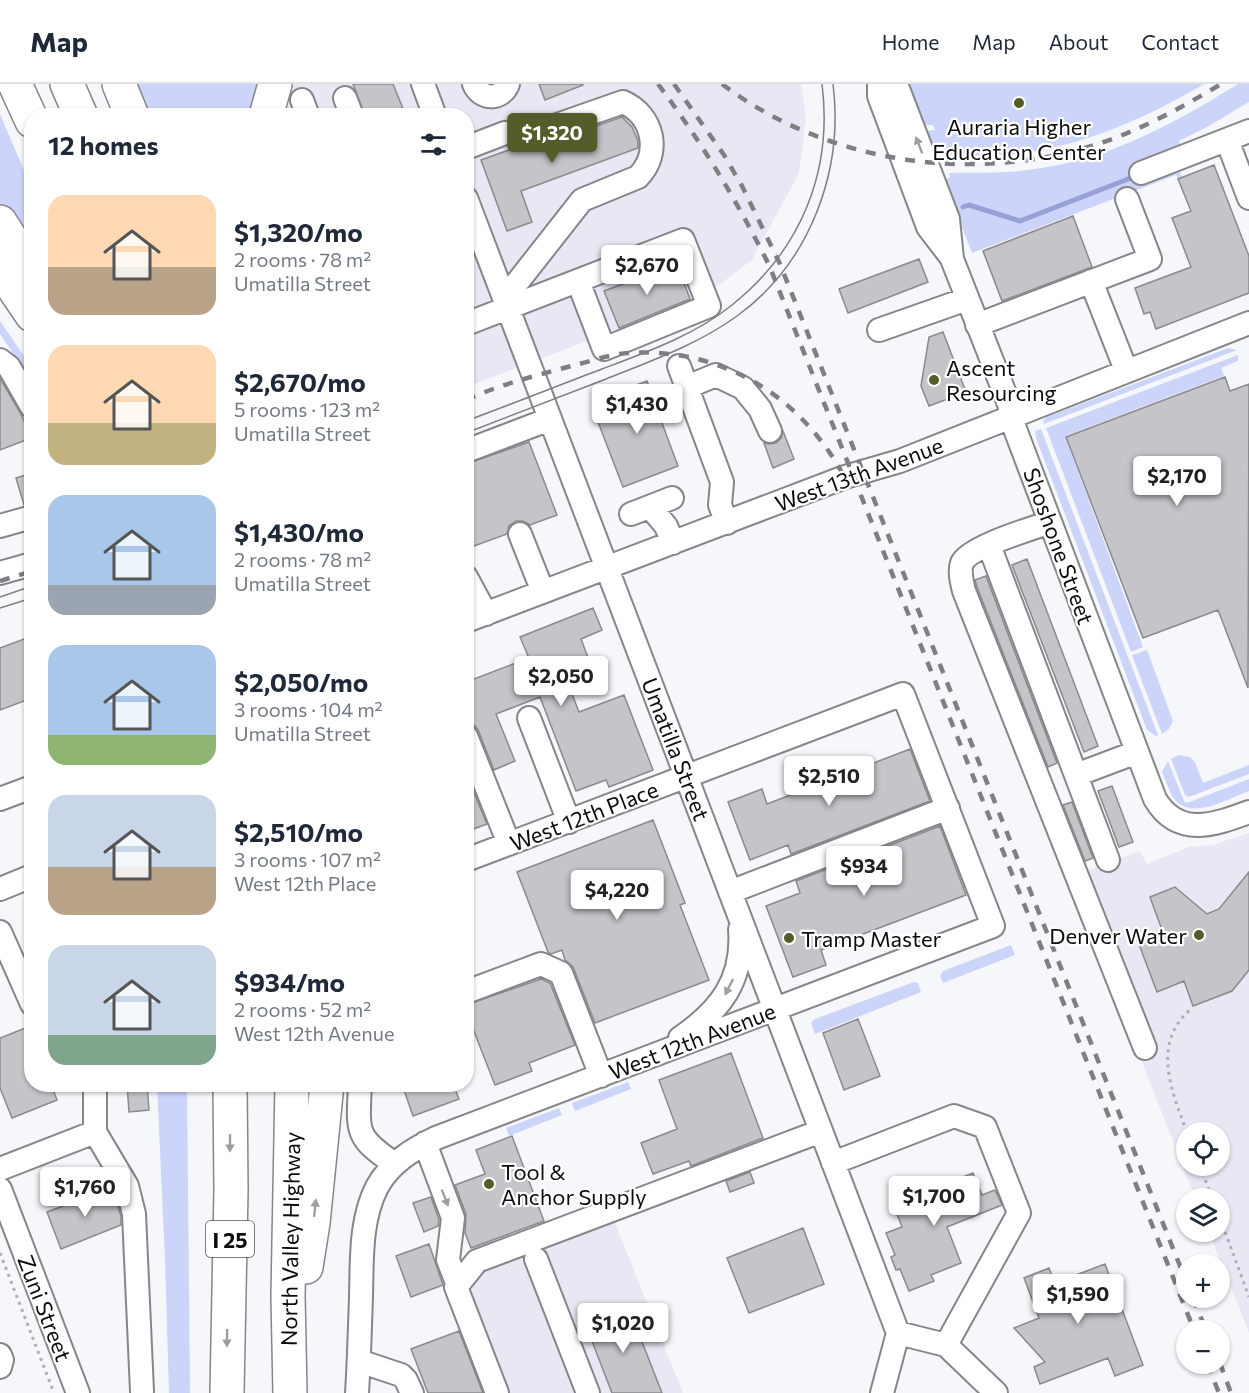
<!DOCTYPE html>
<html lang="en">
<head>
<meta charset="utf-8">
<style>
	:root { --surface:#fff; --page:#f2f2f3; --text:#1f2937; --muted:#747a83; --line:#e0e1e3; --accent:#545c2a }
	body { margin:0; font-family:Commissioner,sans-serif; background:var(--page); color:var(--text); height:100vh; display:flex; flex-direction:column; font-size:22px; white-space:nowrap }
	* { box-sizing:border-box; margin:0 }
	p { font-size:20px; color:var(--muted) }
	.icon { flex:none; width:33px; height:33px; fill:none; stroke:currentColor; stroke-width:2; stroke-linecap:round; stroke-linejoin:round }
	.map { position:relative; flex:1; overflow:hidden }
	.sheet { position:absolute; left:24px; top:24px; width:450px; height:984px; display:flex; flex-direction:column; background:var(--surface); border-radius:24px; box-shadow:0 2px 4px #0004 }
	.sheet>* { flex:none }
	.tools { position:absolute; left:1176px; top:1038px; display:grid; gap:12px }
	.tools a { display:grid; place-items:center; width:54px; height:54px; border-radius:50%; background:var(--surface); box-shadow:0 2px 4px #0004; font-size:30px }
	.price { position:absolute; translate:-50% -51px; padding:0 14px; border-radius:6px; background:#fff; color:#222; font-size:20px; line-height:39px; filter:drop-shadow(0 2px 3px #0008) }
	.price::after { content:''; position:absolute; left:50%; top:36px; width:18px; height:14px; margin-left:-9px; background:inherit; clip-path:polygon(0 0,100% 0,50% 100%) }
	.price.on { background:var(--accent); color:#fff }
	ul { padding:0; list-style:none }
	li { display:flex; align-items:center; gap:18px; height:150px; padding:0 24px }
	li span { display:grid; place-items:center; flex:none; width:168px; height:120px; border-radius:18px; color:#555 }
	li>.icon { margin-inline-start:auto }
	span .icon { width:72px; height:72px; fill:#fffc; stroke-width:1 }
	li b { font-size:26px }
	h2 { display:flex; justify-content:space-between; align-items:center; height:72px; padding:0 24px; font-size:26px }
	header { display:flex; align-items:center; gap:36px; box-sizing:border-box; height:84px; padding:0 30px; background:var(--surface); border-bottom:2px solid var(--line) }
	header strong { font-size:28px }
	nav { display:flex; gap:33px; margin-inline-start:auto; font-size:21px }
	.map>svg:first-child { display:block }
	.built { fill:#e7e8f3; fill-rule:evenodd }
	.green { fill:#cdd4f9 }
	.lines { fill:none; stroke-linecap:round; stroke-linejoin:round }
	.stream { stroke:#97a1d6; stroke-width:5 }
	.building { fill:#c5c5c9; stroke:#8a8a8e; stroke-width:1.5 }
	.minor-casing { stroke:#86868a; stroke-width:26 }
	.highway-casing { stroke:#86868a; stroke-width:36 }
	.path { stroke:#afafb3; stroke-width:3; stroke-dasharray:3 4.5; stroke-linecap:butt }
	.minor { stroke:#fff; stroke-width:22 }
	.highway { stroke:#fff; stroke-width:33 }
	.tram { stroke:#7e7f82; stroke-width:1.5 }
	.rail { stroke:#7e7f82; stroke-width:4.5; stroke-dasharray:10 10; stroke-linecap:butt }
	.oneway { fill:#9e9e9f }
	.poi-dot { fill:#545c2a; stroke:#fff; stroke-width:2 }
	.labels { text-anchor:middle; dominant-baseline:central; stroke-width:4.5; stroke-linejoin:round; paint-order:stroke }
	.shield { fill:#fff; stroke:#555556; stroke-width:1.5 }
	.shield-label { font-size:21px; font-weight:bold; fill:#0c0c0e }
	.poi-label { font-size:22px; fill:#0c0c0e; stroke:#fff; text-anchor:start }
	.street-label { font-size:22px; fill:#0c0c0e; stroke:#fff }
</style>
</head>
<body>
<header>
<strong>Map</strong>
<nav><a>Home</a><a>Map</a><a>About</a><a>Contact</a></nav>
</header>
<div class="map">
<svg width="1249" height="1309" viewBox="0 0 1249 1309">
	<rect width="100%" height="100%" fill="#f6f7fb"/>
	<!-- built -->
	<path class="built" d="M290 0H801L806 35 799 89 752 176 704 212 467 303 466 32H280Z
		M1249 749V1249L1209 1148H1220V1114H1195L1070 793 1140 767 1147 780 1189 763 1213 761ZM1186 1048H1220V1082H1186Z
		M613 1134 683 1309H508L465 1199 477 1185Z"/>
	<!-- green -->
	<path class="green" d="M131 0H257L248 32 142 31Z
		M907 0H1204C1143 36 1075 66 1003 71 980 72 957 71 934 71L925 47 935 46 933 41H923Z
		M1238 0H1249V18L1207 43 1179 57C1183 70 1176 81 1182 94L1178 95 1176 91 972 169 944 96 950 93 949 89C975 88 1001 90 1027 86 1106 77 1172 41 1238 0Z
		M0 30 31 103V171L0 120Z
		M0 237 31 282V296L0 250Z
		M1228 264 1237 266 1044 340 1043 336 1047 333Z
		M1238 271V277L1221 284 1224 292 1065 352 1143 563 1131 568 1046 344Z
		M1041 345 1158 651 1156 652 1147 646 1036 354 1035 347Z
		M1147 566 1173 637 1169 645 1162 650 1132 571Z
		M1179 671 1190 673 1195 678 1203 699 1249 681V690L1189 713 1185 711 1171 675Z
		M1168 677 1184 717 1187 719 1249 695V707C1227 715 1187 740 1171 710 1168 703 1165 695 1162 688Z
		M1011 861 1015 871 943 899 940 892 943 887Z
		M914 898 918 899 921 908 815 950 811 939 815 935Z
		M628 998 631 1005 575 1027 572 1019Z
		M157 1001H187L190 1309H169L165 1176Z
		M559 1024 562 1031 509 1052 506 1044Z"/>
	<g class="lines">
		<!-- stream -->
		<path class="stream" d="M963 123 969 121 1020 137 1136 92"/>
	</g>
	<!-- building -->
	<path class="building" d="M353 0H393L406 32H365Z
		M539 0H583V1L545 16Z
		M622 33 632 43 638 57V64L521 107 532 138 507 147 481 76 523 61 547 59Z
		M1214 81 1249 172V209L1156 245 1150 228 1144 230 1135 204 1191 183 1172 134 1191 127 1178 95Z
		M1073 132 1092 183 1002 217 983 167Z
		M919 175 928 198 848 229 839 205Z
		M677 180 690 215 619 244 604 207Z
		M943 248 966 308 929 322 921 302 929 253Z
		M1225 293 1230 307 1249 300 1248 604 1218 526 1143 554 1066 353Z
		M0 294 22 332 31 354 0 366Z
		M647 297 653 312 662 309 668 327 659 331 678 382 623 403 593 325 636 309 634 302Z
		M783 347 794 375 773 384 764 359 769 360 776 359 781 354Z
		M529 358 557 431 530 441 523 437H516L509 442 507 450 466 465V380Z
		M32 389V420L24 421 16 394Z
		M1027 475 1098 662 1084 668 1012 481Z
		M986 492 1057 679 1048 683 977 503 975 496Z
		M593 524 602 546 581 555 595 592 569 602 579 628 624 611 653 686 609 703 606 696 576 707 540 613 496 630 515 677 494 686 478 646 474 641 466 639V598L529 574 520 553Z
		M32 552V614L0 626V564Z
		M910 665 930 717 791 770 788 761 750 776 728 718 762 705 767 720Z
		M466 690 487 740 466 748Z
		M1112 702 1133 758 1119 763 1098 707Z
		M1072 718 1093 774 1085 777 1063 721Z
		M653 736 685 819 680 821 709 896 595 939 573 883 565 876 562 866 551 870 548 868 517 788Z
		M940 742 966 811 821 866 826 881 793 893 766 822 800 809 796 797Z
		M1249 788V886L1232 907 1193 922 1184 897 1157 908 1137 855 1162 846 1150 813 1175 803 1207 830 1219 825Z
		M541 895 550 899 575 961 529 979 532 987 495 1001 466 927V921Z
		M858 935 880 992 844 1006 823 949Z
		M28 943 32 951V1000H51L57 1016 12 1034 0 1004V954Z
		M731 969 763 1054 691 1082 689 1077 653 1090 641 1059 677 1045 659 996Z
		M127 1000H147L149 1026 129 1028Z
		M402 1000H453L459 1015 413 1032Z
		M512 1052 544 1137 471 1164 465 1149 466 1130 455 1101 485 1090 476 1066Z
		M750 1088 754 1099 730 1108 726 1097Z
		M973 1089 982 1111 995 1106 1002 1121 947 1143 961 1179 931 1191 934 1197 909 1207 900 1185 896 1186 891 1173 895 1171 886 1149 902 1143 891 1115 930 1100 932 1105Z
		M112 1104 121 1132V1141L61 1165 47 1128Z
		M431 1113 439 1136 438 1142 424 1148 413 1119Z
		M803 1144 824 1200 749 1229 727 1174Z
		M429 1160 443 1201 411 1213 396 1172Z
		M1105 1180 1143 1281 1115 1292 1108 1274 1040 1300 1034 1283 1045 1278 1014 1244 1039 1234 1024 1194 1049 1184 1055 1199Z
		M628 1222 662 1309H612L585 1239Z
		M459 1247 483 1309H428L411 1265Z"/>
	<g class="lines">
		<defs>
			<path id="minor" d="M423 0 435 32
				M474 0C481 16 501 17 508 0
				M879 0V12L928 143 951 173
				M892 0 898 5 948 135 952 175 1009 320 1015 345 1155 715C1178 754 1214 741 1249 728
				M345 14 352 32
				M302 16 308 32
				M1227 56 1249 114
				M466 64 505 49 543 46 623 18C653 31 662 69 638 93L582 116 505 214
				M1141 89 1249 47
				M466 114 898 1249 882 1309
				M1091 197 1126 286
				M466 240 683 156 709 222 604 265 578 197
				M977 241 1150 175 1127 115
				M879 246 967 215
				M0 276 9 283 32 323
				M679 282 722 398 720 421 727 439
				M687 303 716 291 743 304 760 325 770 347
				M466 367 550 335
				M650 423 666 442 673 459
				M631 430 672 414
				M1050 438C1031 445 969 463 962 479 959 487 962 499 964 507L1145 964
				M0 442 32 433
				M520 450 543 508
				M989 461 1108 776
				M0 489 32 480
				M466 493 486 530
				M466 537 845 393 900 377 1249 239
				M529 634 569 738
				M466 652 509 760
				M1076 691 1137 668
				M0 715 32 703
				M0 805 32 792
				M730 808 948 724
				M0 848 32 920
				M466 908 541 880 561 889 601 992
				M680 954C720 927 744 896 740 845
				M95 1000V1048L127 1102 134 1130 142 1307
				M360 1000C358 1047 354 1053 395 1080
				M425 1059 453 1134 448 1176 458 1201
				M833 1079 954 1032 985 1043 1019 1129 946 1261
				M0 1085 95 1048
				M0 1105 78 1309
				M536 1175 588 1309
				M898 1249 946 1261 996 1309
				M0 1271 2 1276 0 1283
				M359 1277 401 1291 406 1296 412 1309
				M357 1309C359 1277 360 1244 361 1212 362 1176 360 1136 377 1103 390 1079 413 1065 436 1054L993 842 903 610 466 776
				M497 1309 456 1203 477 1177 821 1047"/>
			<path id="highway" d="M15 0 32 37
				M67 0 81 32
				M119 0 132 32
				M266 32 275 0
				M0 138 32 188
				M0 184 32 231
				M306 1183 313 1139 327 1000
				M227 1309 231 1106 230 1000
				M290 1309 288 1212 292 1000"/>
		</defs>
		<!-- minor casing -->
		<use href="#minor" class="minor-casing"/>
		<!-- highway casing -->
		<use href="#highway" class="highway-casing"/>
		<!-- path -->
		<path class="path" d="M1187 1048C1172 1009 1151 959 1190 926
			M1200 1082 1212 1114
			M1220 1134 1249 1213
			M0 1169 54 1309"/>
		<!-- minor -->
		<use href="#minor" class="minor"/>
		<!-- highway -->
		<use href="#highway" class="highway"/>
		<!-- tram -->
		<path class="tram" d="M466 337C512 320 557 302 602 285 647 268 695 251 732 221 801 166 833 87 822 0
			M466 349C513 331 560 313 606 295 651 277 697 261 737 232 810 179 844 87 833 0
			M0 513 32 502
			M0 524 32 514"/>
		<!-- rail -->
		<path class="rail" d="M658 0C702 59 736 115 769 181L1194 1246
			M674 0 724 71 742 102 780 180 1186 1197
			M722 0C833 84 990 103 1120 52 1155 38 1188 20 1221 0
			M466 316C501 300 538 291 575 281 592 277 611 270 628 269 726 263 807 316 849 402
			M0 497 32 487
			M1193 1214 1206 1246
			M1220 1279 1231 1309
			M1207 1280 1219 1309"/>
	</g>
	<!-- one-way arrows -->
	<defs><path id="oneway-solid" d="M-6-.8H1V-3.2L6.5 0L1 3.2V.8H-6Z" transform="scale(1.5)"/></defs>
	<g class="oneway">
		<use href="#oneway-solid" transform="translate(919 61) rotate(-111)"/>
		<use href="#oneway-solid" transform="translate(729 903) rotate(117)"/>
		<use href="#oneway-solid" transform="translate(230 1059) rotate(90)"/>
		<use href="#oneway-solid" transform="translate(445 1114) rotate(69)"/>
		<use href="#oneway-solid" transform="translate(315 1124) rotate(-84)"/>
		<use href="#oneway-solid" transform="translate(227 1254) rotate(91)"/>
	</g>
	<!-- markers -->
	<g class="poi-dot">
		<circle cx="1019" cy="19" r="6"/>
		<circle cx="934" cy="296" r="6"/>
		<circle cx="1199" cy="851" r="6"/>
		<circle cx="789" cy="854" r="6"/>
		<circle cx="489" cy="1100" r="6"/>
	</g>
	<g class="labels">
		<!-- shield labels -->
		<rect class="shield" x="206" y="1137" width="48" height="36" rx="4.5"/>
		<g class="shield-label">
			<text x="230" y="1155">I 25</text>
		</g>
		<!-- poi labels -->
		<g class="poi-label">
			<text x="1019" y="42" text-anchor="middle">Auraria Higher<tspan x="1019" dy="25">Education Center</tspan></text>
			<text x="946" y="283">Ascent<tspan x="946" dy="25">Resourcing</tspan></text>
			<text x="1187" y="851" text-anchor="end">Denver Water</text>
			<text x="801" y="854">Tramp Master</text>
			<text x="501" y="1087">Tool &amp;<tspan x="501" dy="25">Anchor Supply</tspan></text>
		</g>
		<!-- street labels -->
		<g class="street-label">
			<text transform="translate(859 390) rotate(-20)">West 13th Avenue</text>
			<text transform="translate(1059 462) rotate(70)">Shoshone Street</text>
			<text transform="translate(676 665) rotate(69)">Umatilla Street</text>
			<text transform="translate(584 732) rotate(-21)">West 12th Place</text>
			<text transform="translate(692 957) rotate(-21)">West 12th Avenue</text>
			<text transform="translate(290 1155) rotate(-89)">North Valley Highway</text>
			<text transform="translate(45 1224) rotate(69)">Zuni Street</text>
		</g>
	</g>
</svg>
<div class="tools">
<a><svg class="icon" aria-label="locate" viewBox="0 0 24 24"><circle cx="12" cy="12" r="6"/><path d="M12 2v4M12 18v4M2 12h4M18 12h4"/></svg></a>
<a><svg class="icon" aria-label="layers" viewBox="0 0 24 24"><path d="M12 4l9 5-9 5-9-5zM3 14l9 5 9-5"/></svg></a>
<a>+</a>
<a>−</a>
</div>
<b class="price on" style="left:552px;top:80px">$1,320</b>
<b class="price" style="left:647px;top:212px">$2,670</b>
<b class="price" style="left:637px;top:351px">$1,430</b>
<b class="price" style="left:1177px;top:423px">$2,170</b>
<b class="price" style="left:561px;top:623px">$2,050</b>
<b class="price" style="left:829px;top:723px">$2,510</b>
<b class="price" style="left:864px;top:813px">$934</b>
<b class="price" style="left:617px;top:837px">$4,220</b>
<b class="price" style="left:85px;top:1134px">$1,760</b>
<b class="price" style="left:934px;top:1143px">$1,700</b>
<b class="price" style="left:1078px;top:1241px">$1,590</b>
<b class="price" style="left:623px;top:1270px">$1,020</b>
<section class="sheet">
<h2>12 homes<svg class="icon" aria-label="filters" viewBox="0 0 24 24"><path d="M4 7h16M4 17h16"/><circle cx="9" cy="7" r="2"/><circle cx="15" cy="17" r="2"/></svg></h2>
<ul>
<li><span style="background:linear-gradient(#ffd9b3 60%,#b9a48a 0)"><svg class="icon" aria-label="home" viewBox="0 0 24 24"><path d="M3 11l9-7 9 7M6 9v11h12V9"/></svg></span><div><b>$1,320/mo</b><p>2 rooms · 78 m²</p><p>Umatilla Street</p></div></li>
<li><span style="background:linear-gradient(#ffd9b3 65%,#c2b280 0)"><svg class="icon" aria-label="home" viewBox="0 0 24 24"><path d="M3 11l9-7 9 7M6 9v11h12V9"/></svg></span><div><b>$2,670/mo</b><p>5 rooms · 123 m²</p><p>Umatilla Street</p></div></li>
<li><span style="background:linear-gradient(#a9c7e8 75%,#9aa5b1 0)"><svg class="icon" aria-label="home" viewBox="0 0 24 24"><path d="M3 11l9-7 9 7M6 9v11h12V9"/></svg></span><div><b>$1,430/mo</b><p>2 rooms · 78 m²</p><p>Umatilla Street</p></div></li>
<li><span style="background:linear-gradient(#a9c7e8 75%,#8fb573 0)"><svg class="icon" aria-label="home" viewBox="0 0 24 24"><path d="M3 11l9-7 9 7M6 9v11h12V9"/></svg></span><div><b>$2,050/mo</b><p>3 rooms · 104 m²</p><p>Umatilla Street</p></div></li>
<li><span style="background:linear-gradient(#c9d6e8 60%,#b9a48a 0)"><svg class="icon" aria-label="home" viewBox="0 0 24 24"><path d="M3 11l9-7 9 7M6 9v11h12V9"/></svg></span><div><b>$2,510/mo</b><p>3 rooms · 107 m²</p><p>West 12th Place</p></div></li>
<li><span style="background:linear-gradient(#c9d6e8 75%,#7fa58c 0)"><svg class="icon" aria-label="home" viewBox="0 0 24 24"><path d="M3 11l9-7 9 7M6 9v11h12V9"/></svg></span><div><b>$934/mo</b><p>2 rooms · 52 m²</p><p>West 12th Avenue</p></div></li>
</ul>
</section>
</div>
</body>
</html>
